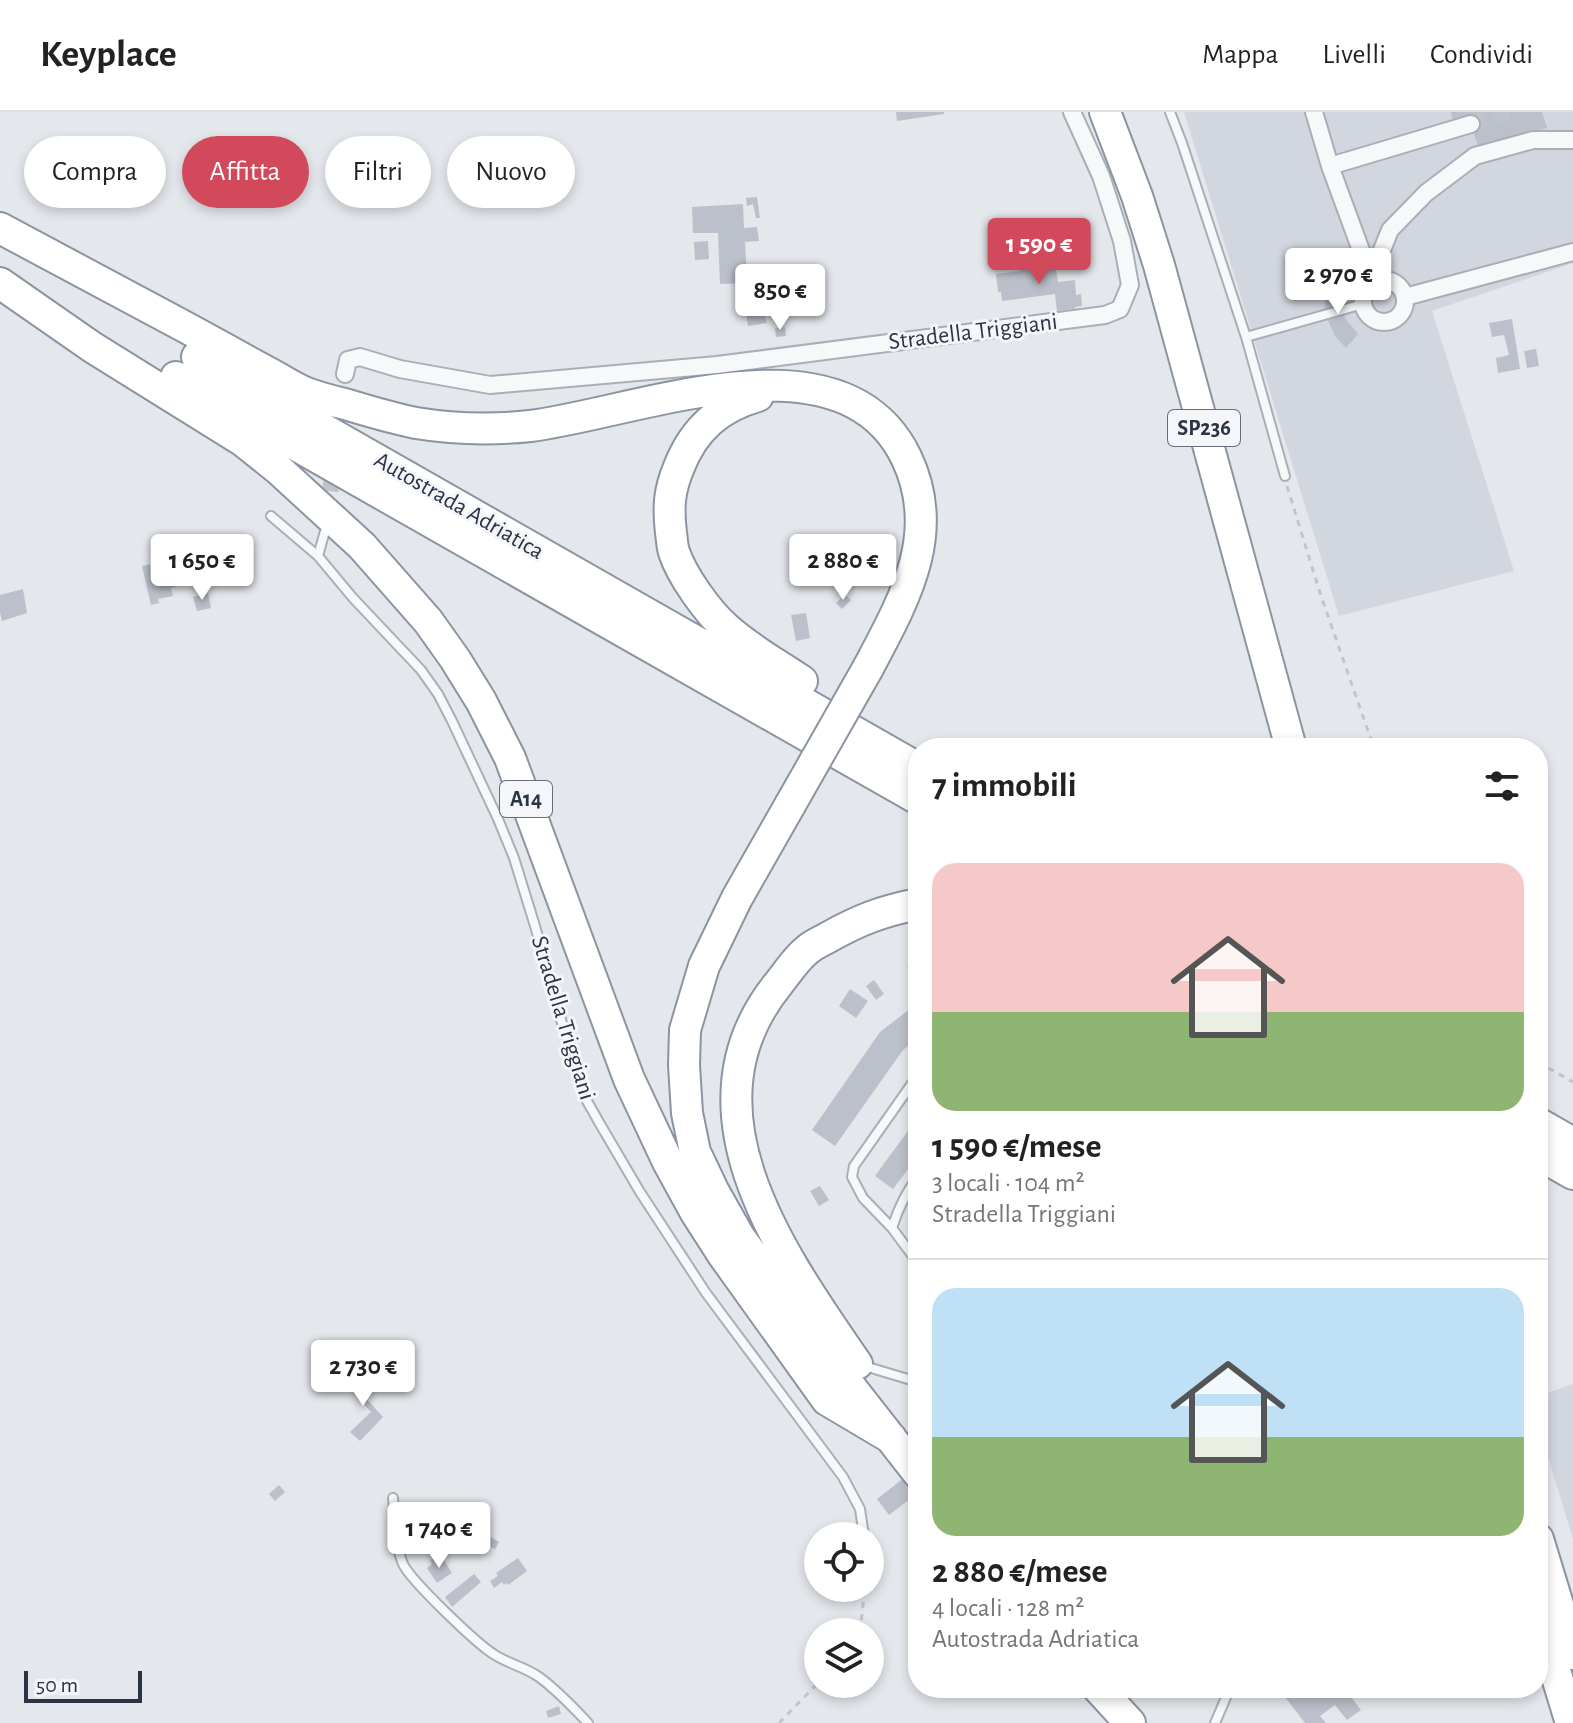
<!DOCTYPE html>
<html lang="it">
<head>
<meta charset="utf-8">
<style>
	:root { --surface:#fff; --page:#f6f6f6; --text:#222; --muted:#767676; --line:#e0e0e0; --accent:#d1495b }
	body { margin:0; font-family:"Alegreya Sans",sans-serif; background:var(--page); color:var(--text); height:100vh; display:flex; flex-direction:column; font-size:30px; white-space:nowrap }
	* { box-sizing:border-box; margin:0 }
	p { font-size:26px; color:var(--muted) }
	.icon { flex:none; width:44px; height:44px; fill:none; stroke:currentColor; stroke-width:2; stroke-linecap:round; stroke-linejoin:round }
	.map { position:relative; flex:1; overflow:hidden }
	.drawer { position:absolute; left:908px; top:626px; width:640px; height:960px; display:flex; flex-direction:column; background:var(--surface); border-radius:32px; box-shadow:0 4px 12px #0003 }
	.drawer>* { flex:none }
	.top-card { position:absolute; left:24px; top:24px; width:760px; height:72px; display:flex; gap:16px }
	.buttons { position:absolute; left:804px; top:1410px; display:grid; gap:16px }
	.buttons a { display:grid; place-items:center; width:80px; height:80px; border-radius:50%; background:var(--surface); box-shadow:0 4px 12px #0003; font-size:40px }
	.scale { position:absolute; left:24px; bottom:20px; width:118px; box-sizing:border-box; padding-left:8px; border:4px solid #2b3445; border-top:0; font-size:22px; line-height:28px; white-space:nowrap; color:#2b3445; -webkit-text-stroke:6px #f4f6f9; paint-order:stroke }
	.price { position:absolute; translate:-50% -68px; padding:0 18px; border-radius:8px; background:#fff; color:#222; font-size:26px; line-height:52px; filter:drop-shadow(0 2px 4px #0008) }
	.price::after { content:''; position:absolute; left:50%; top:48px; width:24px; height:18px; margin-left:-12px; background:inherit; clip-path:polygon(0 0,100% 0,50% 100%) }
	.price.on { background:var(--accent); color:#fff }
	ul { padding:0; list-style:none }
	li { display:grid; align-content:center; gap:16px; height:424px; padding:0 24px }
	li+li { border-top:2px solid var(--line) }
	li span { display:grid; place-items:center; height:248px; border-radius:24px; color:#555 }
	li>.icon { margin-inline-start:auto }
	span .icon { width:144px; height:144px; fill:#fffc; stroke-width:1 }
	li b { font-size:34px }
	h2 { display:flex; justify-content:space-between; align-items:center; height:96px; padding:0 24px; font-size:34px }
	.tag { padding:0 28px; border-radius:36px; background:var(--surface); box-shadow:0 4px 12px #0003; font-size:28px; line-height:72px }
	.tag.on { background:var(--accent); color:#fff }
	header { display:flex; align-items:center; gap:48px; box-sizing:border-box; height:112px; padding:0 40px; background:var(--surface); border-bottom:2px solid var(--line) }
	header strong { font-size:38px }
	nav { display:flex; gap:44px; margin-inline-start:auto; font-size:28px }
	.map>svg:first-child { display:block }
	.built { fill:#d2d6de }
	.building { fill:#bbc0ca }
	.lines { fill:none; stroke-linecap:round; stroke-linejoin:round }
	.street-tunnel { stroke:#bfc3cb; stroke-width:16; stroke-dasharray:16 8; stroke-linecap:butt }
	.lane-casing { stroke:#a9aeb7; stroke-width:12 }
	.street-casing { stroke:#a9aeb7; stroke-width:20 }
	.highway-casing { stroke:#8b94a3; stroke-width:34 }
	.path { stroke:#c2c5cb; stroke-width:3; stroke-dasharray:6 6; stroke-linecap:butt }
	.lane { stroke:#f7f8fa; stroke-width:8 }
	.street { stroke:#f7f8fa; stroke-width:16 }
	.highway { stroke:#fff; stroke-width:30 }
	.highway-bridge-casing { stroke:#8b94a3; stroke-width:34; stroke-linecap:butt }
	.highway-bridge { stroke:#fff; stroke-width:30 }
	.labels { text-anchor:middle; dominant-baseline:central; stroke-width:6; stroke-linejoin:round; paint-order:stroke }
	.shield { fill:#f4f6f9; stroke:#676e7b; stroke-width:2 }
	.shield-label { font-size:22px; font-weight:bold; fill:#2b3445 }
	.street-label { font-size:24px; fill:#2b3445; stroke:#f4f6f9 }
</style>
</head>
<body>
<header>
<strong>Keyplace</strong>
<nav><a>Mappa</a><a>Livelli</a><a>Condividi</a></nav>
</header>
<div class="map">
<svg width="1573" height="1611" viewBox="0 0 1573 1611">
	<rect width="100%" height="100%" fill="#e4e7ec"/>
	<!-- built -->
	<path class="built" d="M1184 0H1573V151L1432 199 1514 459 1339 504Z
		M1573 1272V1427L1538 1312V1284Z"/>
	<!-- building -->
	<path class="building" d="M896 0H944V2L897 9Z
		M1451 0H1542L1547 16 1478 35 1469 5 1453 9Z
		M757 85 760 106H756L753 92 747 94 746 86Z
		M743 92 744 116 757 115 759 129 745 130 747 171 720 172 718 121H693L692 95Z
		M708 129 709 147 695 148 694 130Z
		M1055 152 1058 170 1075 168 1076 183 1081 182 1082 194 1075 195V197L1057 199 1055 182 1002 189 1001 180H998L996 162 1020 159V156Z
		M1328 172 1345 178 1343 196 1345 206 1358 222 1346 236 1335 224 1325 202V185Z
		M762 190 767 211 748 214 745 192Z
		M1512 207 1520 257 1498 261 1496 246 1509 243 1504 223 1492 225 1489 211Z
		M785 215 786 224 776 225 775 216Z
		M1536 237 1539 254 1527 256 1524 239Z
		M166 449 170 468 174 467 176 475 171 476 173 484 158 487 159 491 151 493 142 454Z
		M23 477 27 501 2 509 0 500V483Z
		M208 481 211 496 197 499 193 485Z
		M845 483 851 488 842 497 836 491Z
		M806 501 810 526 796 529 791 503Z
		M915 851 918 859V868L913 870 907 854Z
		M874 868 884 882 876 888 866 874Z
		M850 877 868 889 856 906 839 894Z
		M918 895V926L903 938 835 1034 812 1018 880 920 910 897Z
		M918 1005V1044L893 1077 875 1064Z
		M820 1074 829 1088 819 1094 810 1079Z
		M348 1258 371 1283 368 1285 366 1283 364 1284 383 1305 360 1329 350 1320 371 1300 360 1288 362 1286 341 1265Z
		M918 1355V1381L889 1403 877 1387Z
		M279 1373 285 1380 275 1389 269 1382Z
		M489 1424 499 1430 495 1437 485 1432Z
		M442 1445 452 1461 437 1471 427 1456 432 1452 430 1448 434 1446 436 1449Z
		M518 1446 527 1459 508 1473 506 1471 504 1473 502 1470 494 1476 490 1469 498 1464 496 1461Z
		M474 1462 481 1470 452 1495 445 1485Z
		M1278 1576H1344L1361 1598 1347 1608 1335 1593 1320 1604 1326 1611H1305Z
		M559 1594 561 1602 548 1606 546 1599Z"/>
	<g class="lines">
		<!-- street-tunnel -->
		<path class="street-tunnel" d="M1471 12 1510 0
			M327 403 334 351"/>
		<defs>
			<path id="lane" d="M1170 0 1182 31 1246 225 1285 364
				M1246 225 1363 192
				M271 404 318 444
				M325 419 318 444 353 486 421 558 438 582 452 609 498 707 514 746 535 814 575 958 587 989 600 1012 640 1080 706 1181 843 1365 860 1397 864 1424
				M918 963 854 1054 852 1065 863 1086 892 1116 918 1151
				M892 1116C898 1097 906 1080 918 1065
				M861 1253 918 1270
				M393 1386C395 1407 395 1433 403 1452 411 1469 478 1533 495 1543 509 1552 525 1555 539 1565 557 1578 573 1595 588 1611
				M1215 1611 1230 1576"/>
			<path id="street" d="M1314 0 1330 54 1471 12
				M1330 54 1373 171
				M1363 189a21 21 0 1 1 42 0a21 21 0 1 1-42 0Z
				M1381 168 1378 148 1390 118 1426 81 1475 44 1533 28H1573
				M1405 185 1573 140
				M345 262 348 248 360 245 400 257 490 273 717 253 1105 203 1120 197 1130 173 1122 129 1101 64 1072 0"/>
			<path id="highway" d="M1105 0 1137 84 1159 153 1291 636
				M0 116C62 149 125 183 187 216 214 231 240 245 267 260 279 266 292 275 304 280 317 285 332 289 345 292 368 299 392 306 416 311 453 317 493 318 530 314 637 301 842 214 906 345 943 421 904 488 868 556
				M0 171 92 235 243 329 278 357 362 434 428 509 455 547 481 589 510 646 629 967 668 1050 696 1101 723 1143 827 1288 891 1326
				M197 245 918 656
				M176 265 918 687
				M758 284C719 295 694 317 679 355 669 379 668 395 671 421 672 427 672 434 674 440 682 464 707 499 726 516 749 537 777 552 802 569
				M790 693 737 786 704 854 685 918 684 953 687 1001 695 1040 713 1078 740 1126 846 1269 918 1361
				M1538 1011 1573 1031
				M1538 1042 1573 1062
				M857 1252C782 1143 676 997 779 871 787 861 796 847 806 839 812 833 820 830 827 826 859 808 882 799 918 792
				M1538 1427 1573 1542
				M1538 1503 1571 1611
				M1098 1576 1130 1611"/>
		</defs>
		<!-- lane casing -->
		<use href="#lane" class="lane-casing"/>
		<!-- street casing -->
		<use href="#street" class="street-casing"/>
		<!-- highway casing -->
		<use href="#highway" class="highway-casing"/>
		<!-- path -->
		<path class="path" d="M1287 374 1320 481 1374 636
			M1538 950 1573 970
			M860 1520 865 1476
			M779 1611 818 1571"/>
		<!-- lane -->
		<use href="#lane" class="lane"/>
		<!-- street -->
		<use href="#street" class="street"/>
		<!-- highway -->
		<use href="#highway" class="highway"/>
		<defs>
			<path id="highway-bridge" d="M790 693 868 556"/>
		</defs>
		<!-- highway-bridge casing -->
		<use href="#highway-bridge" class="highway-bridge-casing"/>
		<!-- highway-bridge -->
		<use href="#highway-bridge" class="highway-bridge"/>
	</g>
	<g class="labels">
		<!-- shield labels -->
		<g class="shield">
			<rect x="1168" y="298" width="72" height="36" rx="6"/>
			<rect x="500" y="669" width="52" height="36" rx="6"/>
		</g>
		<g class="shield-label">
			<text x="1204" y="316">SP236</text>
			<text x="526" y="687">A14</text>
		</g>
		<!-- street labels -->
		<g class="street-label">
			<text transform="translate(973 220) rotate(-7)">Stradella Triggiani</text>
			<text transform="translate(459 394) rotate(30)">Autostrada Adriatica</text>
			<text transform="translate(563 906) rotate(73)">Stradella Triggiani</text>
		</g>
	</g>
</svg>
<div class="buttons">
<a><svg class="icon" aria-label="locate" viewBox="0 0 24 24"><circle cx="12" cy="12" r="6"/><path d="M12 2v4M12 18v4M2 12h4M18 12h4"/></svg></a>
<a><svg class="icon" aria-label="layers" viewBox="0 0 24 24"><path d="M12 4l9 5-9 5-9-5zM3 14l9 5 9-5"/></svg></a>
</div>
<div class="scale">50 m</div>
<b class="price on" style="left:1039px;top:174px">1 590 €</b>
<b class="price" style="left:1338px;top:204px">2 970 €</b>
<b class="price" style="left:780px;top:220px">850 €</b>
<b class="price" style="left:202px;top:490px">1 650 €</b>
<b class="price" style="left:843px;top:490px">2 880 €</b>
<b class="price" style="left:363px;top:1296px">2 730 €</b>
<b class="price" style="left:439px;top:1458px">1 740 €</b>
<div class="top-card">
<a class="tag">Compra</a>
<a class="tag on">Affitta</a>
<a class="tag">Filtri</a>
<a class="tag">Nuovo</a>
</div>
<section class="drawer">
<h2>7 immobili<svg class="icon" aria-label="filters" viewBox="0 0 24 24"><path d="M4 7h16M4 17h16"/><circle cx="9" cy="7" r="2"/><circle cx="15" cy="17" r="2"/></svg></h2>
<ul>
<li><span style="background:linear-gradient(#f6c9c9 60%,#8fb573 0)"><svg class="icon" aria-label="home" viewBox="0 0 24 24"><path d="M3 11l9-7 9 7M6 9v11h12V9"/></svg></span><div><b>1 590 €/mese</b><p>3 locali · 104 m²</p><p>Stradella Triggiani</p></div></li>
<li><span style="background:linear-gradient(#bfe0f5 60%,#8fb573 0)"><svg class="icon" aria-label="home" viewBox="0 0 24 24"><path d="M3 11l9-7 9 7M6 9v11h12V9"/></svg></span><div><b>2 880 €/mese</b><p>4 locali · 128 m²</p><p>Autostrada Adriatica</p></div></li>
</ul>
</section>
</div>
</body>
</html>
